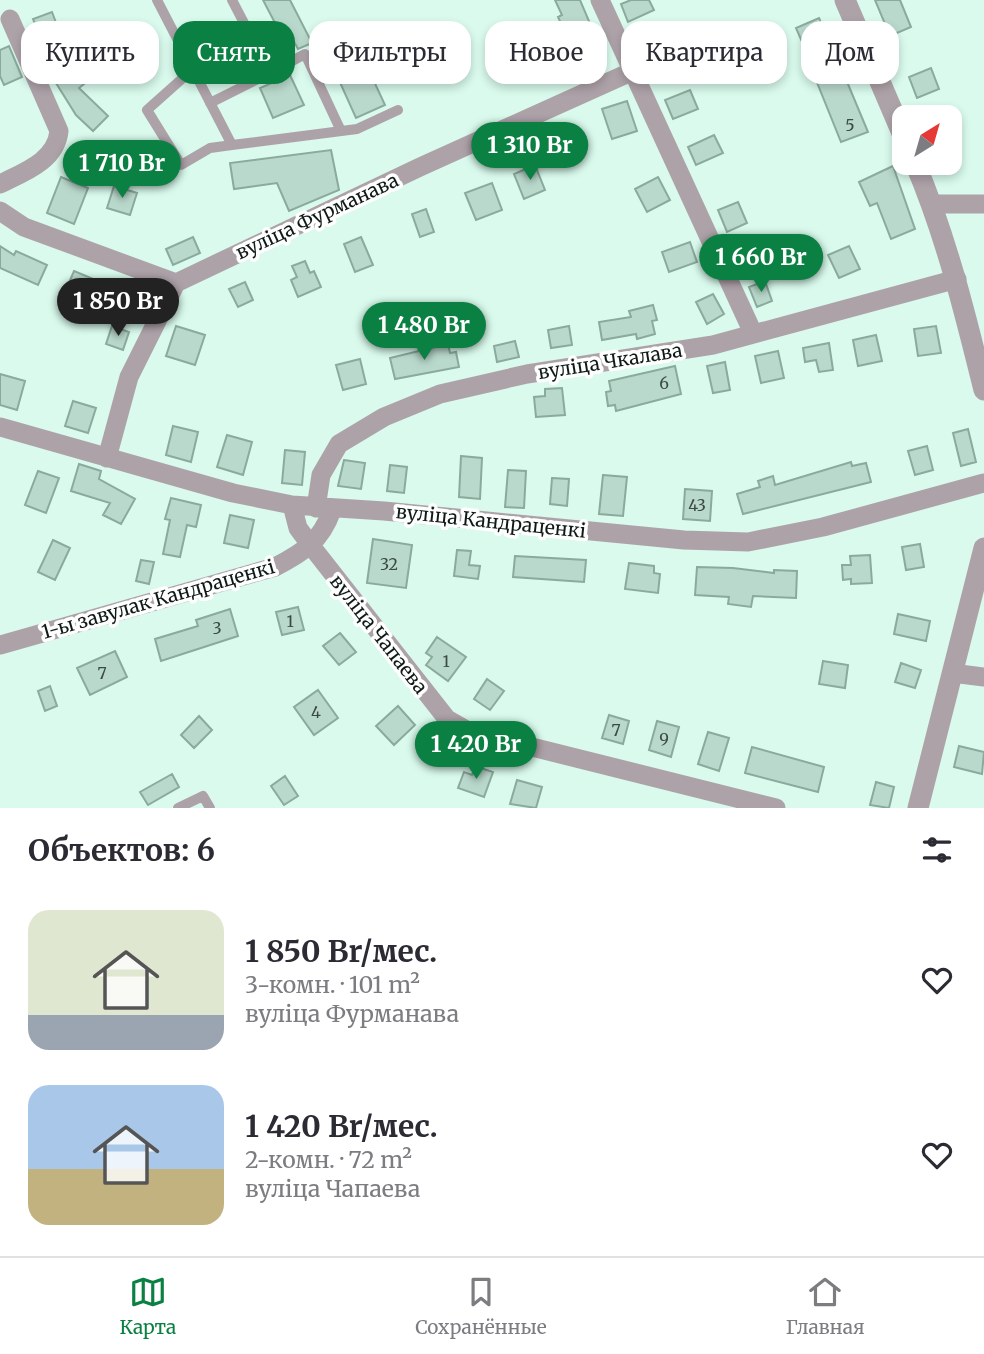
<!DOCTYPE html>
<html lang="ru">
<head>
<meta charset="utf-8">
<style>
	:root { --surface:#fff; --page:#f2f2f3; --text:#2b2b33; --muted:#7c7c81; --line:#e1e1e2; --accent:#0b8043 }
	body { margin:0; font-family:Merriweather,serif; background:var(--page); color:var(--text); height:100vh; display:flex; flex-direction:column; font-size:26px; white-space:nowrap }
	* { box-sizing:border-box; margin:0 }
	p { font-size:23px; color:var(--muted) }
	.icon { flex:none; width:38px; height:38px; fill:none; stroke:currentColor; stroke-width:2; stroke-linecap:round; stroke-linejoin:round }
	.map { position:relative; height:808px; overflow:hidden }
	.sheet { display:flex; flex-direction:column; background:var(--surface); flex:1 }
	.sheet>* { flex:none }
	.hud { position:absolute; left:21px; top:21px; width:943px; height:63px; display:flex; gap:14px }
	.needle { width:46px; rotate:37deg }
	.buttons { position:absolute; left:892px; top:105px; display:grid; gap:14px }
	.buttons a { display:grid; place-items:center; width:70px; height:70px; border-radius:14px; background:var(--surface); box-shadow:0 4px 10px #0003; font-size:35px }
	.price { position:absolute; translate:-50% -60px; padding:0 16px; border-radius:24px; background:var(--accent); color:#fff; font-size:23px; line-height:46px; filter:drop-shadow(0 2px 4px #0008) }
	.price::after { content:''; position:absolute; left:50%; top:42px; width:21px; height:16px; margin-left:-10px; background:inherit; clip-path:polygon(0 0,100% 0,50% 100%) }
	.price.current { background:#222; color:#fff }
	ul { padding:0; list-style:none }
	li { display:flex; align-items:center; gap:21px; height:175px; padding:0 28px }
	li span { display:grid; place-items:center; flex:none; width:196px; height:140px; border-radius:21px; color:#555 }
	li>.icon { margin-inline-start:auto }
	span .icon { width:84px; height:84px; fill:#fffc; stroke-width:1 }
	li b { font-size:30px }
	h2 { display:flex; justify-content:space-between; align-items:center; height:84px; padding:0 28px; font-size:30px }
	.chip { padding:0 24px; border-radius:21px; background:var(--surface); box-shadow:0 4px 10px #0003; font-size:24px; line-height:63px }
	.chip.current { background:var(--accent); color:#fff }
	.tab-bar { display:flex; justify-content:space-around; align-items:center; height:98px; border-top:2px solid var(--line); background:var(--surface); font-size:19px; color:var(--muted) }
	.tab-bar a { display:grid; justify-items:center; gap:4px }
	.tab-bar .current { color:var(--accent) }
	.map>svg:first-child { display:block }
	.building { fill:#bad9cd; stroke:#8baa9e; stroke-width:2 }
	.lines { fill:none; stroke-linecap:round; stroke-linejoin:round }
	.service { stroke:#aea2a9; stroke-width:10 }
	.minor { stroke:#aea2a9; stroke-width:19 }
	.tertiary { stroke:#aea2a9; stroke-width:21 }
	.labels { text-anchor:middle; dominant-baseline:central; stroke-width:7; stroke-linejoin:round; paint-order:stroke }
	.number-label { font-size:16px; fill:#3a4a44 }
	.street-label { font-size:19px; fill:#0f1a16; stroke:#fefefe }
</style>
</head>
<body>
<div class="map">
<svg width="984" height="808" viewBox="0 0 984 808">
	<rect width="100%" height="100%" fill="#d9faed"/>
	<!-- building -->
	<path class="building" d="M263 0H290L312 43 298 49 292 38 285 42Z
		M555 0H580L594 33 597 32 605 46 564 68 556 53 571 45 558 17 562 15Z
		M631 0H649L654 10 628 22 621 4Z
		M875 0H900L911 27 890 36Z
		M52 12 61 36 43 43 33 19Z
		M819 18 829 41 806 51 796 28Z
		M352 34 385 105 356 118 324 47Z
		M9 46 22 77 4 85 0 76V50Z
		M70 63 84 84 79 88 108 116 93 131 76 115 51 75Z
		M840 65 868 132 841 142 814 75Z
		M931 68 939 89 917 98 909 77Z
		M290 75 304 105 273 118 260 88Z
		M690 90 698 109 673 119 665 100Z
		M627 101 637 131 612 139 602 109Z
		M714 135 723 153 696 165 688 147Z
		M331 150 339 190 289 211 277 183 234 189 230 163Z
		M535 165 545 190 524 199 514 174Z
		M893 166 915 229 891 239 877 203 870 206 859 182Z
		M61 177 88 188 74 224 47 213Z
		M658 177 670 200 647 212 635 189Z
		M492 183 502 210 476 220 465 193Z
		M114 186 137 193 130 215 107 208Z
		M738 202 747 223 727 232 718 210Z
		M426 209 434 232 420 237 412 214Z
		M193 237 200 253 173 265 166 249Z
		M361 237 373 265 355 272 344 244Z
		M690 242 697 262 669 272 662 252Z
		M0 246 14 255 16 251 47 265 38 285 0 268Z
		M849 246 860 269 839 278 828 255Z
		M305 261 310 273 314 271 321 287 298 297 291 280 297 277 292 266Z
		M74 271 98 281 88 305 64 294Z
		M765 281 772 301 757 307 749 287Z
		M245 282 253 300 238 307 229 289Z
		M713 294 724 314 707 324 696 302Z
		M653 305 657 320 652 321 655 334 637 339 636 334 602 340 599 322 631 317 629 311Z
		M112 326 129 332 123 350 106 344Z
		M176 326 205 335 195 365 166 356Z
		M569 326 572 345 551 348 548 330Z
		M936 326 941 353 918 356 914 329Z
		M876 335 882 361 858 366 853 340Z
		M515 341 519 357 497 362 494 346Z
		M829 343 833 370 819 372 816 360 805 362 803 348Z
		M448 344 450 353 456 352 459 367 395 379 390 358Z
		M778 351 784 378 761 383 755 356Z
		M360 359 366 384 343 390 336 365Z
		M725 362 730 390 713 393 707 366Z
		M675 366 681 394 616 411 615 405 608 406 606 392 611 391 609 381Z
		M0 374 25 381 17 410 0 405Z
		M562 388 565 415 536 417 534 397 545 396V389Z
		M73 401 96 408 88 433 65 426Z
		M173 426 198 432 191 462 166 455Z
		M968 429 976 462 961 466 953 433Z
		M227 435 252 442 243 475 217 467Z
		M927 446 933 470 915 475 908 451Z
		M285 450 305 452 302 485 282 483Z
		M461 456 482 458 480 499 459 497Z
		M344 460 365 463 361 489 338 486Z
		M851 462 852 466 866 463 871 482 743 514 737 494 760 487 758 481 773 476 775 485Z
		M79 464 101 471 99 479 135 499 121 524 103 515 110 503 71 491Z
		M390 465 407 467 404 493 387 491Z
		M508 470 526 471 524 508 505 507Z
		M38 471 59 478 46 513 25 505Z
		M603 475 627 477 623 516 599 514Z
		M552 478 569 479 567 506 550 504Z
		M685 489 712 491 710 521 683 519Z
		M171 498 201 505 196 527 187 525 180 557 163 554 170 520 165 519Z
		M230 515 254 520 248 548 224 543Z
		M373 539 412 545 406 588 367 583Z
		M53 540 70 548 55 580 38 572Z
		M920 544 924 567 906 570 902 547Z
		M457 550 471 551 469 565 480 566 478 579 454 576Z
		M870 555 872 583 851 584V579L843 580 842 565H851L850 556Z
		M515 556 586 560 584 582 513 577Z
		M141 560 154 562 149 584 136 581Z
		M629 563 654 566V573L660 574 658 593 625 589Z
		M697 567 733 568 774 573V570L797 571 796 598 753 596 751 607 728 604 729 597 695 595Z
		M298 607 304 630 282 635 276 612Z
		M230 609 238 636 161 661 155 639 198 626 196 620Z
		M898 614 930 621 926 641 894 634Z
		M340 633 356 652 339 665 323 646Z
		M437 637 466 657 448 681 426 665 432 657 426 653Z
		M115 651 127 677 90 695 77 668Z
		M823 661 848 665 845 688 819 684Z
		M901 663 921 670 915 688 895 682Z
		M487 679 504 691 490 710 474 699Z
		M50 686 57 706 45 711 38 691Z
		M318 690 338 718 314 735 294 707Z
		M398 706 415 725 394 745 376 726Z
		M609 715 629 721 623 744 602 738Z
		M199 716 212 730 194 748 181 735Z
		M657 721 679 727 671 757 649 750Z
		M708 732 729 738 719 771 698 764Z
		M959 746 984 752 982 774 954 767Z
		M752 747 824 767 818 792 745 773Z
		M475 766 493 772 484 797 458 788 464 772 472 775Z
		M172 774 179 787 148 805 140 792Z
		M285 776 298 796 284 805 271 786Z
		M517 780 542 787 536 808 510 804Z
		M876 782 894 787 889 808 870 805Z"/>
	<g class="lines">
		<!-- service -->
		<path class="service" d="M157 0 232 145 357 129 398 110
			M193 69 147 110 181 165 210 148 232 145
			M270 73 305 54 341 131
			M210 103 270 73 232 0
			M178 808 203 796 210 808"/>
		<!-- minor -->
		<path class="minor" d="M600 0 753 333
			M0 184C24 172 56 161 59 131L10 19
			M933 204H984
			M0 211 24 227 176 283 420 167 633 71
			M0 427 233 493 292 505 384 511 684 540 748 542 823 527 984 483
			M107 458 129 377 176 283
			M292 505 298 528 312 547 447 719 468 731 776 808
			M316 508 321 475 339 444 384 417 440 394 527 374 713 345 957 279
			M0 645 275 567C304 552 321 541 332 510
			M952 673 984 677"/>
		<!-- tertiary -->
		<path class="tertiary" d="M845 0 905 140
			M915 163C946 236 965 313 984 390
			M918 808 984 548"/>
	</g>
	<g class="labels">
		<!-- number labels -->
		<g class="number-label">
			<text x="850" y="125">5</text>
			<text x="664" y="383">6</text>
			<text x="697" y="505">43</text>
			<text x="389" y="564">32</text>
			<text x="290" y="621">1</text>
			<text x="217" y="628">3</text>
			<text x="446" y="661">1</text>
			<text x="102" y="673">7</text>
			<text x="316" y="712">4</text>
			<text x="616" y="730">7</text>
			<text x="664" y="739">9</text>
		</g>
		<!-- street labels -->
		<g class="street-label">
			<text transform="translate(317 216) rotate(-25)">вуліца Фурманава</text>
			<text transform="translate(610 361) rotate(-9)">вуліца Чкалава</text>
			<text transform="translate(491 521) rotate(6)">вуліца Кандраценкі</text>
			<text transform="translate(158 599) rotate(-16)">1-ы завулак Кандраценкі</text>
			<text transform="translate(379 634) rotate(52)">вуліца Чапаева</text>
		</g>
	</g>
</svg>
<div class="buttons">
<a><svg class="needle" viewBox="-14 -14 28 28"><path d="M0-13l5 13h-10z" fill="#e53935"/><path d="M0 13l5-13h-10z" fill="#7c7c81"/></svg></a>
</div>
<b class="price" style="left:530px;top:182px">1 310 Br</b>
<b class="price" style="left:122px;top:200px">1 710 Br</b>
<b class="price" style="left:761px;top:294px">1 660 Br</b>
<b class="price current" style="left:118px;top:338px">1 850 Br</b>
<b class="price" style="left:424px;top:362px">1 480 Br</b>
<b class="price" style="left:476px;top:781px">1 420 Br</b>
<div class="hud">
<a class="chip">Купить</a>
<a class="chip current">Снять</a>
<a class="chip">Фильтры</a>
<a class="chip">Новое</a>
<a class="chip">Квартира</a>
<a class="chip">Дом</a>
</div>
</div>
<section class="sheet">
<h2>Объектов: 6<svg class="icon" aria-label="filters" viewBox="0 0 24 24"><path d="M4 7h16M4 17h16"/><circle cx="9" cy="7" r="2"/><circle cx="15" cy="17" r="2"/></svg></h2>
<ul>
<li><span style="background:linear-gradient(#dfe7d0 75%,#9aa5b1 0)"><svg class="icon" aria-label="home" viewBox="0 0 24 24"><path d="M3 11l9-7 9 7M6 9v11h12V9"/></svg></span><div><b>1 850 Br/мес.</b><p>3-комн. · 101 m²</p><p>вуліца Фурманава</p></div><svg class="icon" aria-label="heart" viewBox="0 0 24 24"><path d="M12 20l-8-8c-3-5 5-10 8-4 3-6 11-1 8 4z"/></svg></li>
<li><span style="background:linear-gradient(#a9c7e8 60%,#c2b280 0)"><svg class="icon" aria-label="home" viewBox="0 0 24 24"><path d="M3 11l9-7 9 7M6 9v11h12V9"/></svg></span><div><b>1 420 Br/мес.</b><p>2-комн. · 72 m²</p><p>вуліца Чапаева</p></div><svg class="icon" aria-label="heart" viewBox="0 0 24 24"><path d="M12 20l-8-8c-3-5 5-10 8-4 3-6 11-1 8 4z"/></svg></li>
</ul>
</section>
<nav class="tab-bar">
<a class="current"><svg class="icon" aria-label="map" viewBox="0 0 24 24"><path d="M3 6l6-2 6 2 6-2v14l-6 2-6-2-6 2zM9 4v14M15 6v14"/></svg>Карта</a>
<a><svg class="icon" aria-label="saved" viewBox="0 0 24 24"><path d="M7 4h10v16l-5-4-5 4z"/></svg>Сохранённые</a>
<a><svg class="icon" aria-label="home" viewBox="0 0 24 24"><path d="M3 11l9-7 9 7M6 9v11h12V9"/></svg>Главная</a>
</nav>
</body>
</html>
